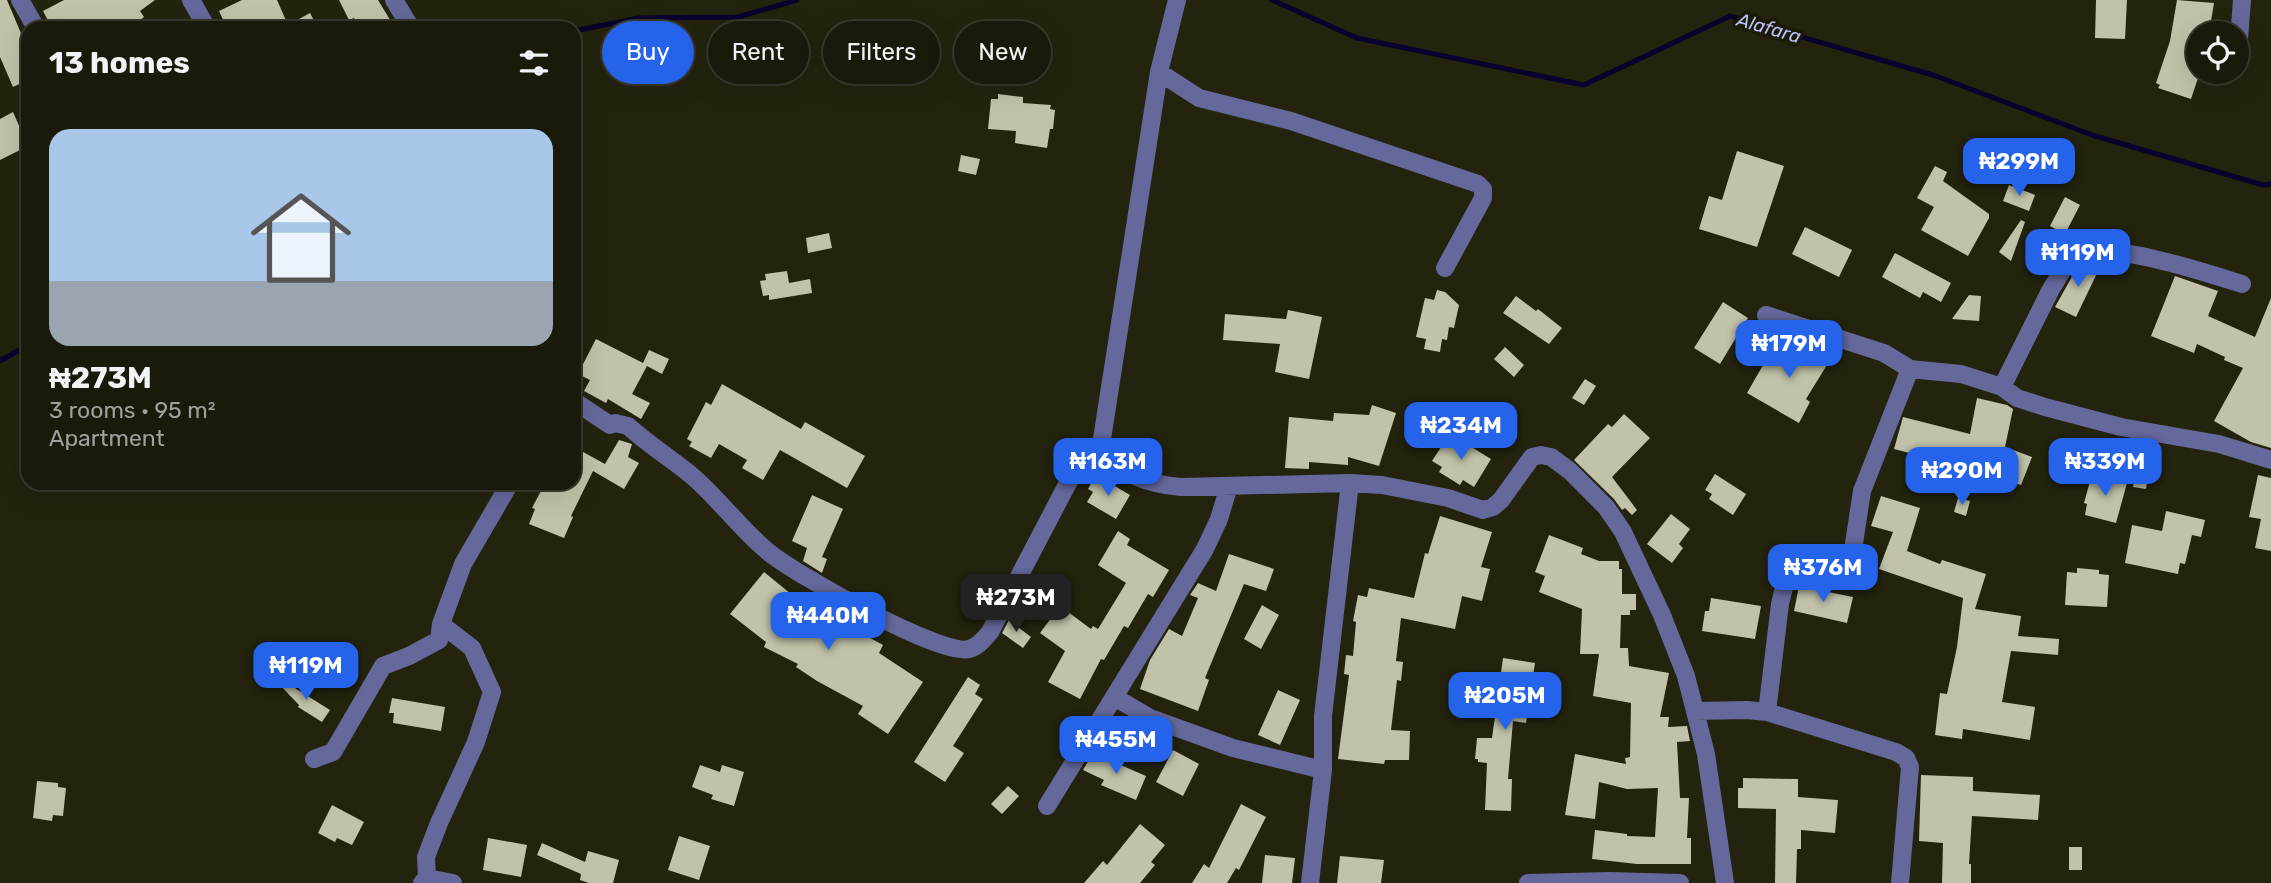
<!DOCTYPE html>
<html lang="en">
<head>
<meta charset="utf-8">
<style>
	:root { --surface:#1a1a0a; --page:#232313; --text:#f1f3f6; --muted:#9fa19c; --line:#38382b; --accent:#2563eb }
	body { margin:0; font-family:Rubik,sans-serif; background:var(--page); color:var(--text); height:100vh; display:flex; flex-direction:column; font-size:26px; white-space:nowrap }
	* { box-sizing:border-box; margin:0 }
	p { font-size:23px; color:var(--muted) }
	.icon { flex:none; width:38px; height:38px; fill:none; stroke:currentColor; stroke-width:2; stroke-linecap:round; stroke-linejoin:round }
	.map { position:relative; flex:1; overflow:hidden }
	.side { position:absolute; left:21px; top:21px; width:560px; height:469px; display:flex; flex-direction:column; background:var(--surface); border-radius:21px; box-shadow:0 7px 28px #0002,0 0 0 2px var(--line) }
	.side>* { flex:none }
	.top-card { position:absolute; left:602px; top:21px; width:665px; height:63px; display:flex; gap:14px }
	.fabs { position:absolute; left:2186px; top:21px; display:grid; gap:14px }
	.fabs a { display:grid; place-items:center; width:63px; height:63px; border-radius:50%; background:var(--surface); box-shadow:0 7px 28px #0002,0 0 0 2px var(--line); font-size:35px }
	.price { position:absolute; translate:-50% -60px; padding:0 16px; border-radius:14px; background:var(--accent); color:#fff; font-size:23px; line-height:46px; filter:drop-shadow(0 2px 4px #0008) }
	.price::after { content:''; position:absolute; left:50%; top:42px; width:21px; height:16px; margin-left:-10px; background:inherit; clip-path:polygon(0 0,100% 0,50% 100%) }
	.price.on { background:#222; color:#fff }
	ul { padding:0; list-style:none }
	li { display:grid; align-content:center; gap:14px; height:371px; padding:0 28px }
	li span { display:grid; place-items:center; height:217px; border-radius:21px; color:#555 }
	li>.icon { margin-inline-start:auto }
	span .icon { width:126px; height:126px; fill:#fffc; stroke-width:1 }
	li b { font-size:30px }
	h2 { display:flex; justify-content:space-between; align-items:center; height:84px; padding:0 28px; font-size:30px }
	.tag { padding:0 24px; border-radius:32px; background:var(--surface); box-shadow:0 7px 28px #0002,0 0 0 2px var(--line); font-size:24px; line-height:63px }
	.tag.on { background:var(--accent); color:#fff }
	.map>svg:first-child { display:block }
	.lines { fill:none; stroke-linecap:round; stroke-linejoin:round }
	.stream { stroke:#08002d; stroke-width:5 }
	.building { fill:#c1c2a9 }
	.minor { stroke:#65689b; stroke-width:18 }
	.labels { text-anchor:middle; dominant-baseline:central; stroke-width:7; stroke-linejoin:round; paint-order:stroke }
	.water-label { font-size:19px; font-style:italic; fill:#b9befd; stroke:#1a1a05 }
</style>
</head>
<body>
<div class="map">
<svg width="2271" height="883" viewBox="0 0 2271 883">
	<rect width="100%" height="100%" fill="#23230e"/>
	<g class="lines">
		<!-- stream -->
		<path class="stream" d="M1272 0 1357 38 1584 85 1730 16 1936 76 2092 135 2263 185 2271 184
			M574 31 639 18 738 17 797 0
			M0 361 28 345"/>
	</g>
	<!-- building -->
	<path class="building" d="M0 0H7L28 50V80L13 87 0 57Z
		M64 0H155L140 11 144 17 129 28H52L43 11Z
		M242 0H277L288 25 310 13 318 28H227L219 11Z
		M339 0H378L395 28H360L354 18 349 20Z
		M2096 0H2127L2125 39 2095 38Z
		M2177 0 2214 3 2210 27H2208L2206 33H2198V78L2191 99 2158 88 2160 85 2156 83 2170 41Z
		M998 94 1023 97V103L1051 105 1050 109 1055 110 1053 129H1050L1047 148 1015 143 1016 131 988 129 991 99H998Z
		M13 112 28 146 0 160V119Z
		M1737 151 1784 166 1757 247 1699 229 1709 196 1722 200Z
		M961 155 980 159 976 175 958 171Z
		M1935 166 1947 172 1943 181 1989 214V218L1968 256 1921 230 1934 207 1917 198Z
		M2009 185 2035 195 2029 211 2003 201Z
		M2065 197 2080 205 2065 234 2050 226Z
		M2021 220 2025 222 2011 261 1999 252Z
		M1805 227 1852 250 1839 277 1792 254Z
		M829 233 832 248 808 253 806 238Z
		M1895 253 1951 283 1941 302 1923 292 1920 298 1882 277Z
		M2091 262 2100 267 2076 317 2055 307 2079 264Z
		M787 271 789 283 810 279 812 293 769 300V295L763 296 760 281 766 280 765 274Z
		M2175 276 2218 291 2208 316 2255 337 2271 298V448L2251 442 2214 421 2243 368 2224 360 2225 357 2197 344 2194 353 2151 336Z
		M1437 290 1445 292 1459 305 1454 328 1449 327 1447 340 1442 339 1440 352 1424 349 1426 339 1416 337 1425 298 1434 300Z
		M1969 295 1981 296 1979 321 1952 319Z
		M1516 296 1536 311 1538 309 1562 328 1549 344 1503 313Z
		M1723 302 1748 318 1720 364 1694 348Z
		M1288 310 1322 317 1309 379 1275 372 1280 344 1223 340 1225 314 1286 319Z
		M1795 338 1830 360 1806 399 1810 402 1799 423 1747 393 1770 353 1781 361Z
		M596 339 643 363 649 350 669 359 662 374 647 366 632 394 650 403 641 419 608 399 606 403 584 391 590 380 578 374Z
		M1505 347 1524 365 1514 377 1494 359Z
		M1585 379 1596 386 1584 405 1572 398Z
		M722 384 801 429 805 422 865 456 847 488 780 450 763 480 742 468 747 460 719 444 711 458 689 446 692 442 687 439 706 402 711 405Z
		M1977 398 2007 405 2013 409 2005 447 2032 457 2021 485 2000 477 1998 481 1982 475 1983 472 1894 449 1903 417 1970 434Z
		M1372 405 1396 413 1379 466 1348 457V465L1309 462V469L1285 468 1289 417 1333 421 1334 413 1369 415Z
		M1624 414 1650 438 1612 477 1637 510 1632 515 1625 508 1622 510 1614 499 1574 460 1608 424 1612 427Z
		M1447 438 1458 444 1460 440 1491 459 1474 487 1463 480 1460 485 1439 472 1442 467 1432 461Z
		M619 440 632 444 628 457 639 463 624 489 593 471 571 516 573 517 564 538 529 524 535 509 532 508 545 483H574V447L605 464Z
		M2138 452 2151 454 2146 489 2133 487Z
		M1715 474 1746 494 1733 515 1709 499 1712 494 1705 490Z
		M2092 474 2127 483 2116 523 2085 515 2087 504 2084 503Z
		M2258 475 2271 478V551L2255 548 2261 519 2249 517Z
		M1094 478 1106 485 1108 482 1130 495 1116 519 1087 502 1093 492 1088 489Z
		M812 495 843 509 822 557 827 559 822 573 803 561 807 548 792 541Z
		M1881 496 1920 508 1907 551 1940 564 1942 560 1986 574 1975 609 2021 616 2018 636 2059 639 2058 655 2011 651 2002 702 2035 707 2030 740 1963 729 1962 739 1935 735 1940 693 1947 694 1957 647 1963 598 1879 569 1893 532 1871 526Z
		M1958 498 1970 501 1966 516 1954 512Z
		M2166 511 2205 520 2201 537 2192 535 2185 564 2180 563 2178 574 2125 563 2132 525 2162 531Z
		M1671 514 1690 529 1679 544 1683 548 1672 563 1647 544Z
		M1440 516 1492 532 1481 567 1490 569 1482 601 1462 596 1455 629 1401 618 1396 661 1403 662 1401 681 1397 680 1391 730 1410 731 1409 760H1385L1384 764 1338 759 1349 675 1344 674 1346 655 1353 656 1356 622 1353 621 1358 595 1367 597 1369 588 1414 598 1425 553 1428 554Z
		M1118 531 1130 539 1127 545 1169 570 1153 597 1148 594 1128 628 1124 626 1104 660 1101 659 1080 699 1048 682 1065 651 1040 633 1060 606 1091 629 1093 626 1098 629 1126 583 1098 565Z
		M1549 535 1583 548 1581 554 1599 561H1619V569H1622V594H1636V610H1630V615H1621L1620 648H1628L1629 666 1669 673 1660 717H1669L1668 727 1687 726 1690 741 1677 742 1680 798H1689L1687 838H1691V864H1637L1592 859 1595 830 1627 834V836L1655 837 1658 788 1627 789 1599 782 1595 819 1565 815 1575 754 1626 764 1625 758 1630 757 1631 703 1593 696 1599 654H1580L1582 609 1539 592 1545 576 1535 572Z
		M1229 554 1274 569 1266 591 1244 584 1205 678 1209 680 1198 711 1140 689 1150 660 1169 629 1182 636 1198 598 1190 595 1198 583 1216 591Z
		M2077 568 2099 570V574L2109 575 2107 607 2065 605 2067 572 2077 573Z
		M764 572 791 594 815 606 814 608 851 634 854 629 883 645 879 653 923 682 888 734 858 714 863 706 817 681 796 667 798 664 764 647 766 642 730 614Z
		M1799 586 1853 597 1847 623 1794 611Z
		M1711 598 1761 606 1755 639 1702 631 1705 611H1709Z
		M1262 605 1279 615 1261 649 1244 639Z
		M1009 620 1031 637 1023 648 1002 633Z
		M1503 658 1535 663 1526 723 1513 721 1508 779H1512L1511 811 1485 810 1487 763 1478 762V759H1475L1477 738H1492Z
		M968 677 980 685 975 694 983 699 953 746 964 753 945 782 914 762Z
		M282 680 330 710 322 722 298 707 299 705 279 684Z
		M1278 690 1300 700 1280 745 1258 735Z
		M392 698 445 707 441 731 393 723 394 713H389Z
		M1173 750 1199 764 1183 796 1156 782Z
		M1093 753 1146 776 1136 800 1101 785 1104 780 1083 770Z
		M700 765 720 772 722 765 744 772 734 806 711 799 713 795 692 787Z
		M1921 775 1973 777V791L2040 795 2038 820 1972 816 1969 864H1971V883H1942L1943 843 1919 841Z
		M1743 778 1798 779V797L1838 800 1835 833 1801 830V849H1797L1796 883H1775L1776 809 1738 808V788H1743Z
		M37 781 58 783V787L66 788 63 816 53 815 52 821 33 818Z
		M1008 786 1019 796 1002 814 991 804Z
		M1241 804 1266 817 1239 870 1236 868 1227 883H1192L1204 864 1209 868Z
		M332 805 364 822 352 845 337 838 335 842 318 833Z
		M1140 824 1165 845 1151 862 1155 865 1140 883H1084L1103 861 1107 865Z
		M679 836 710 846 699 880 668 870Z
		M488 838 527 845 521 877 483 870Z
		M542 843 585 862 588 851 619 860 613 883H589L580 880 581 874 537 855Z
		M2069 847H2082V870H2069Z
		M1265 855 1295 858 1292 883H1262Z
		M1340 856 1384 860 1381 883H1337Z"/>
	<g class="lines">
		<!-- minor -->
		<path class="minor" d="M20 0 36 28
			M191 0 207 28
			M394 0 411 28
			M2238 52 2242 0
			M1159 72 1199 98 1291 121 1478 184 1483 189V198L1445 268
			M1766 315 1884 353 1910 369 1961 374 2002 387 2017 398 2045 407 2121 427 2219 444 2271 460
			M2002 387 2050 291 2072 254C2107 240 2204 272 2242 284
			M574 401 610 425 615 423 628 426C648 444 670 458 691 475 718 498 739 527 766 550 791 572 941 657 969 649 978 647 984 639 990 632L1070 479 1095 452 1102 439 1159 72 1177 0
			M1095 452C1127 473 1142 484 1181 487L1350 483 1382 485 1448 498 1483 510 1493 507 1501 500 1532 457 1541 455 1551 457 1570 471 1606 507 1623 532 1662 615 1686 676 1706 754 1725 883
			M1116 698 1150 718 1233 748 1323 770
			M1695 711 1747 710 1767 712 1780 604 1787 575C1808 560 1833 592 1851 563L1862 491 1910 369
			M1767 712 1896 752 1906 758 1910 767 1900 883
			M314 759 333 752 383 666 409 656 439 640 441 624
			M1047 806 1205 549 1219 519 1229 486
			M427 878 453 883
			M422 883 427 878 426 857 439 823 476 742 492 692 472 648 441 624 463 564 510 483
			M1310 883 1323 770V716L1350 483
			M1528 883 1610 881 1680 883"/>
	</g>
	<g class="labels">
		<!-- water labels -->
		<g class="water-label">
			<text transform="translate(1769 28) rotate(16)">Alafara</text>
		</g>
	</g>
</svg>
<div class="fabs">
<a><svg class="icon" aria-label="locate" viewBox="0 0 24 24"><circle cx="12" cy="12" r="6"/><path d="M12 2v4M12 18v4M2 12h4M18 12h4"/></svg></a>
</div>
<b class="price" style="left:2019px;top:198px">₦299M</b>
<b class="price" style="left:2078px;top:289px">₦119M</b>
<b class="price" style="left:1789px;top:380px">₦179M</b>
<b class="price" style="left:1461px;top:462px">₦234M</b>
<b class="price" style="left:1108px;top:498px">₦163M</b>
<b class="price" style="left:2105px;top:498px">₦339M</b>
<b class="price" style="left:1962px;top:507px">₦290M</b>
<b class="price" style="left:1823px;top:604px">₦376M</b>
<b class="price on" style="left:1016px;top:634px">₦273M</b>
<b class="price" style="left:828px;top:652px">₦440M</b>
<b class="price" style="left:306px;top:702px">₦119M</b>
<b class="price" style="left:1505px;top:732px">₦205M</b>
<b class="price" style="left:1116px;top:776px">₦455M</b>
<div class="top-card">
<a class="tag on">Buy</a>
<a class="tag">Rent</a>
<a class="tag">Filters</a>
<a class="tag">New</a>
</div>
<section class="side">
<h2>13 homes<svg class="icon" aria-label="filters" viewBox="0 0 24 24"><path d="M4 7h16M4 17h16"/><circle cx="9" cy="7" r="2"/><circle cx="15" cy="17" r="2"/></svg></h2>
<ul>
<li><span style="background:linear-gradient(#a9c7e8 70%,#9aa5b1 0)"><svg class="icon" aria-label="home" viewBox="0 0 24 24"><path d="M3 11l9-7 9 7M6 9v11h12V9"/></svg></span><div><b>₦273M</b><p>3 rooms · 95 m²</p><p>Apartment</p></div></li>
</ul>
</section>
</div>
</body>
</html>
